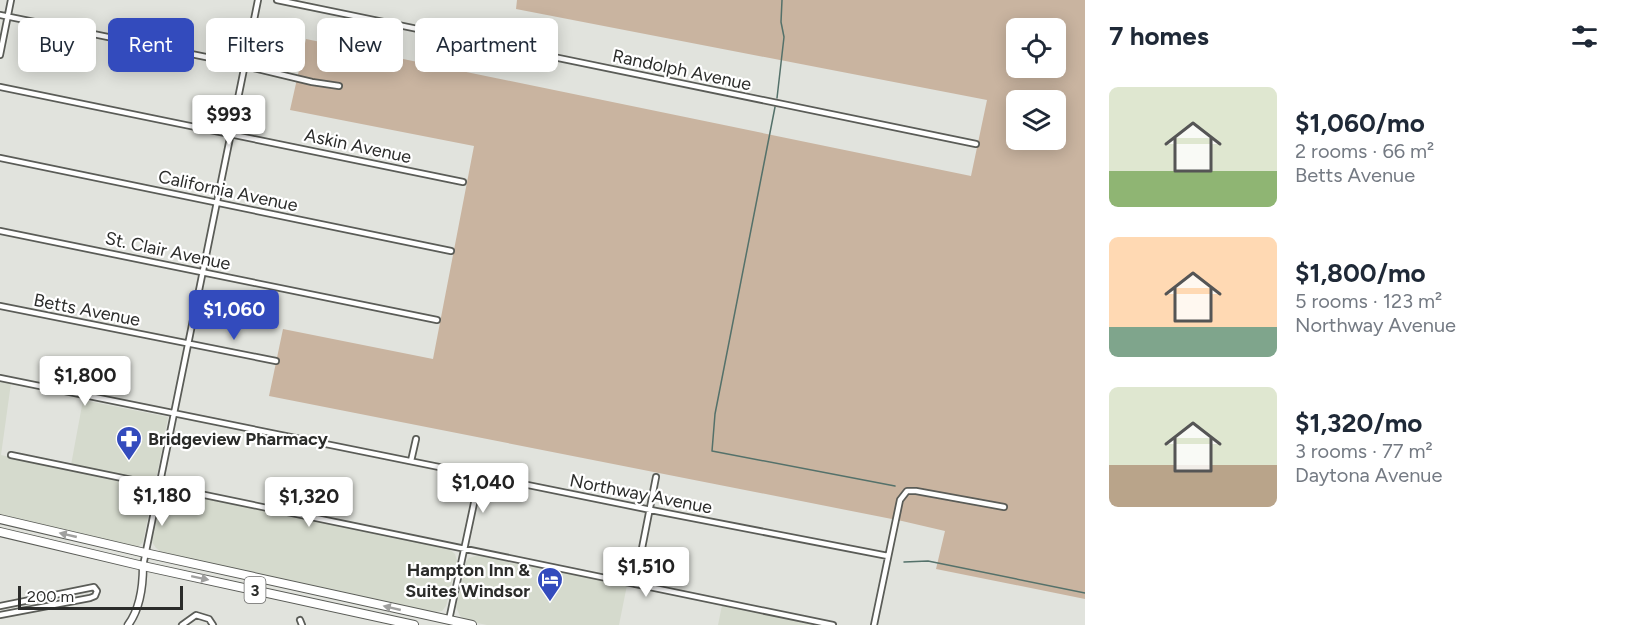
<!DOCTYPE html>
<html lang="en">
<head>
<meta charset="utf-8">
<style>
	:root { --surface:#fff; --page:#f2f2f3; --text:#1f2937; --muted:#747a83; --accent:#334bbd }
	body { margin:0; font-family:Figtree,sans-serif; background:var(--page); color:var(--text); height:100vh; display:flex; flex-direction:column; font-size:22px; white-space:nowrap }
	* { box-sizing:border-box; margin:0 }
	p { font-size:20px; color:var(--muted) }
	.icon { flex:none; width:33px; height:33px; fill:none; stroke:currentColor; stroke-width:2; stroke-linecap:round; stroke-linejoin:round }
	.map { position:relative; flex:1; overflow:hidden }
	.panel { display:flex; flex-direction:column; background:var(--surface); width:540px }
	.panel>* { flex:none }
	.hud { position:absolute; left:18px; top:18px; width:570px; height:54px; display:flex; gap:12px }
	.controls { position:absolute; left:1006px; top:18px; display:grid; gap:12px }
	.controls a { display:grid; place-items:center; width:60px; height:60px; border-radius:9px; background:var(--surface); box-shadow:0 3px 15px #0003; font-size:30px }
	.scale { position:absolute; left:18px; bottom:15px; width:165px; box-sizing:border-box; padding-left:6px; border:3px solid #2b2c2a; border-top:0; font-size:16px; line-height:21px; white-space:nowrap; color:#2b2c2a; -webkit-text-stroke:4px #fff; paint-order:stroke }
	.price { position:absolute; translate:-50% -51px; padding:0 14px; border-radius:6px; background:#fff; color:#222; font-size:20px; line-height:39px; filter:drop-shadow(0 2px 3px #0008) }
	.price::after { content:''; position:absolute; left:50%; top:36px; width:18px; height:14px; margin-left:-9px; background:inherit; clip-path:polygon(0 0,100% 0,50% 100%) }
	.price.active { background:var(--accent); color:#fff }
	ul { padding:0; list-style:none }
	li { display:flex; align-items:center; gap:18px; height:150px; padding:0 24px }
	li span { display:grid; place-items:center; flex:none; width:168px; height:120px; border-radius:9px; color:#555 }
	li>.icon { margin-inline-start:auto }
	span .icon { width:72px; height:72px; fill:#fffc; stroke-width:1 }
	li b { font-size:26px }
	h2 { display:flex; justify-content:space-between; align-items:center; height:72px; padding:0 24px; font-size:26px }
	.tag { padding:0 21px; border-radius:9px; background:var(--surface); box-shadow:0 3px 15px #0003; font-size:21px; line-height:54px }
	.tag.active { background:var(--accent); color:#fff }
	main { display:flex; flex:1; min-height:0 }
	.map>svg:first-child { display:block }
	.built { fill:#d5dacd }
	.green { fill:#c9b4a0; fill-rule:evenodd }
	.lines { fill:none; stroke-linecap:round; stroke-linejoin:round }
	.stream { stroke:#54716a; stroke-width:1.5 }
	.street-casing { stroke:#5a5c57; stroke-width:8 }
	.secondary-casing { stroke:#5a5c57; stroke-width:9 }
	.highway-casing { stroke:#5a5c57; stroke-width:10 }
	.street { stroke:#fff; stroke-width:4.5 }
	.secondary { stroke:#fff; stroke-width:6 }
	.highway { stroke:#fff; stroke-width:8 }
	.oneway { fill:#a0a09f }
	.labels { text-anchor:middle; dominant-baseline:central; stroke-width:4.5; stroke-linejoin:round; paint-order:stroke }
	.shield { fill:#fff; stroke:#6b6b6a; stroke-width:1.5 }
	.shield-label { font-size:16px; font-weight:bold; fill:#2b2c2a }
	.street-label { font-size:18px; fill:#2b2c2a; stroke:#fff }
	.poi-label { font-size:18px; font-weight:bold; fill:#2b2c2a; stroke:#fff; text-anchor:start }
</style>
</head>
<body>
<main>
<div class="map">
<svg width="1085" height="625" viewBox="0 0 1085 625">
	<rect width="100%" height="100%" fill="#e1e3dd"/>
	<!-- built -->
	<path class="built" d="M0 381 11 383 1 455 144 486 150 490 152 497 143 542 139 546 133 547 0 514Z
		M83 400 168 417 157 475 148 480 71 465Z
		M167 492H175L449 549 455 554 457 561 446 606 442 611 435 612 161 552 156 548 152 542 161 499Z
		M475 556H481L513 563 627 585 619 625H487L467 621 460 616 456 607 466 562 469 558Z
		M722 605 806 623 817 625H718Z"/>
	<!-- green -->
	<path class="green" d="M517 0H1085V599L936 569 945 531 902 521 269 396 283 329 433 359 474 146 290 110 306 39 971 176 987 100 516 9ZM1017 28H1056V68H1017ZM1017 100H1056V140H1017Z"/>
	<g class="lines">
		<!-- stream -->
		<path class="stream" d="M777 98 784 37 781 22 782 0
			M775 107 715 414 712 451 895 486
			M904 562 928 561 1085 593"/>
		<defs>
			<path id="street" d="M277 0 976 144
				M0 15 245 65
				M0 55 11 0
				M245 66 312 82 339 86
				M0 87 463 182
				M0 158 451 251
				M0 231 437 320
				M0 306 276 361
				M0 378 656 511 888 556
				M11 455 833 625
				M411 461 416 439
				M143 566 258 0
				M635 584 656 477
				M0 606 94 587 97 591 95 596 90 598 0 615
				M300 620 302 625
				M449 620 480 475
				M182 625 196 615 209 619 213 625
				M874 625 900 500 907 491H916L1004 507"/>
			<path id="secondary" d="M128 625C140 609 143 585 143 566"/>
			<path id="highway" d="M0 519 145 553 472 625
				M0 532 143 566 414 625"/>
		</defs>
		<!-- street casing -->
		<use href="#street" class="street-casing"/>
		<!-- secondary casing -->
		<use href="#secondary" class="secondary-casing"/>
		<!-- highway casing -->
		<use href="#highway" class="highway-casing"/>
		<!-- street -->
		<use href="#street" class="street"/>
		<!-- secondary -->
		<use href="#secondary" class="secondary"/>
		<!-- highway -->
		<use href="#highway" class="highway"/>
	</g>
	<!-- one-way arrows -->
	<defs><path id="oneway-solid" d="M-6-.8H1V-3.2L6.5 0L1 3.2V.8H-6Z" transform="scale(1.5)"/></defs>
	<g class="oneway">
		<use href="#oneway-solid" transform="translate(68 535) rotate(-167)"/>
		<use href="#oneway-solid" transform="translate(200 578) rotate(12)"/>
		<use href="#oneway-solid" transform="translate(392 608) rotate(-167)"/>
	</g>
	<!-- icons -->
	<defs>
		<symbol id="pharmacy-pin" viewBox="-11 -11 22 30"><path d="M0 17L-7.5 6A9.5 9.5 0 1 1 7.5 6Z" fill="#334bbd" stroke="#fff"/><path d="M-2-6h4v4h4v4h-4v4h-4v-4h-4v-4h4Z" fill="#fff"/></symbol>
		<symbol id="hotel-pin" viewBox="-11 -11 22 30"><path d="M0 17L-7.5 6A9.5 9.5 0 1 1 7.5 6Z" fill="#334bbd" stroke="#fff"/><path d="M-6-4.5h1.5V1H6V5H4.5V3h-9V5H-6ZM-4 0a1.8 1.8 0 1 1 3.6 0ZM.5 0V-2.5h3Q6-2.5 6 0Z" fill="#fff"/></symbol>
	</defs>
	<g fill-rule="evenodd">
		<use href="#pharmacy-pin" x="114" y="424" width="30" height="40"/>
		<use href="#hotel-pin" x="535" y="565" width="30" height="40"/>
	</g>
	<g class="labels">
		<!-- shield labels -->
		<rect class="shield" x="244.5" y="577" width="21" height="26" rx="4.5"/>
		<g class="shield-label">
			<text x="255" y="590">3</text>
		</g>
		<!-- street labels -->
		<g class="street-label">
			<text transform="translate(682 70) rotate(12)">Randolph Avenue</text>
			<text transform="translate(358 146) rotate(12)">Askin Avenue</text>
			<text transform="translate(228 191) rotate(12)">California Avenue</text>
			<text transform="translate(168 251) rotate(12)">St. Clair Avenue</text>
			<text transform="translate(87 310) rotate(11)">Betts Avenue</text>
			<text transform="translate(641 494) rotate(11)">Northway Avenue</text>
		</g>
		<!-- poi labels -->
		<g class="poi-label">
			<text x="148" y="439">Bridgeview Pharmacy</text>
			<text x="530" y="570" text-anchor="end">Hampton Inn &amp;<tspan x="530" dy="21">Suites Windsor</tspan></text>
		</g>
	</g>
</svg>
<div class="controls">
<a><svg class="icon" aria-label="locate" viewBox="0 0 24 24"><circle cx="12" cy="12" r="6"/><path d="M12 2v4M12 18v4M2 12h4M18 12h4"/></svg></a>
<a><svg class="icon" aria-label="layers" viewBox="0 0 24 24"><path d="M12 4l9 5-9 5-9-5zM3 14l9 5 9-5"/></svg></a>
</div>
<div class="scale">200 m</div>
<b class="price" style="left:229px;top:146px">$993</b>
<b class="price active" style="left:234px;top:341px">$1,060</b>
<b class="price" style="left:85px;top:407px">$1,800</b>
<b class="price" style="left:483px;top:514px">$1,040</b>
<b class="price" style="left:162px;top:527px">$1,180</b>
<b class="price" style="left:309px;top:528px">$1,320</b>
<b class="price" style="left:646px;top:598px">$1,510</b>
<div class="hud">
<a class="tag">Buy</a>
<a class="tag active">Rent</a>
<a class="tag">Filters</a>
<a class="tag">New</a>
<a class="tag">Apartment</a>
</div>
</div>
<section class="panel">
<h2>7 homes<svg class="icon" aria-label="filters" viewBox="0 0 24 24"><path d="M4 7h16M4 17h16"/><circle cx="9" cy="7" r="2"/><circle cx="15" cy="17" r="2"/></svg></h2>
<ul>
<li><span style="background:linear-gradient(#dfe7d0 70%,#8fb573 0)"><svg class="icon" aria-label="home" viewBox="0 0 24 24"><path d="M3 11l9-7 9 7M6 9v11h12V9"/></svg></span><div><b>$1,060/mo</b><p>2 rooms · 66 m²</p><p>Betts Avenue</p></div></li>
<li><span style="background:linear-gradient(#ffd9b3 75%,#7fa58c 0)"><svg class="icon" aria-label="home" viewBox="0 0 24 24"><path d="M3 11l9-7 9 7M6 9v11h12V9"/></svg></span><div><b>$1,800/mo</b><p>5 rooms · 123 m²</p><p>Northway Avenue</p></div></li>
<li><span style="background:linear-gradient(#dfe7d0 65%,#b9a48a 0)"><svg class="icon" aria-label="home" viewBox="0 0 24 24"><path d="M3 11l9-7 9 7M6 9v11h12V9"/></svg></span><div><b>$1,320/mo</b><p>3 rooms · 77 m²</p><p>Daytona Avenue</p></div></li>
</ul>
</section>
</main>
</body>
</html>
